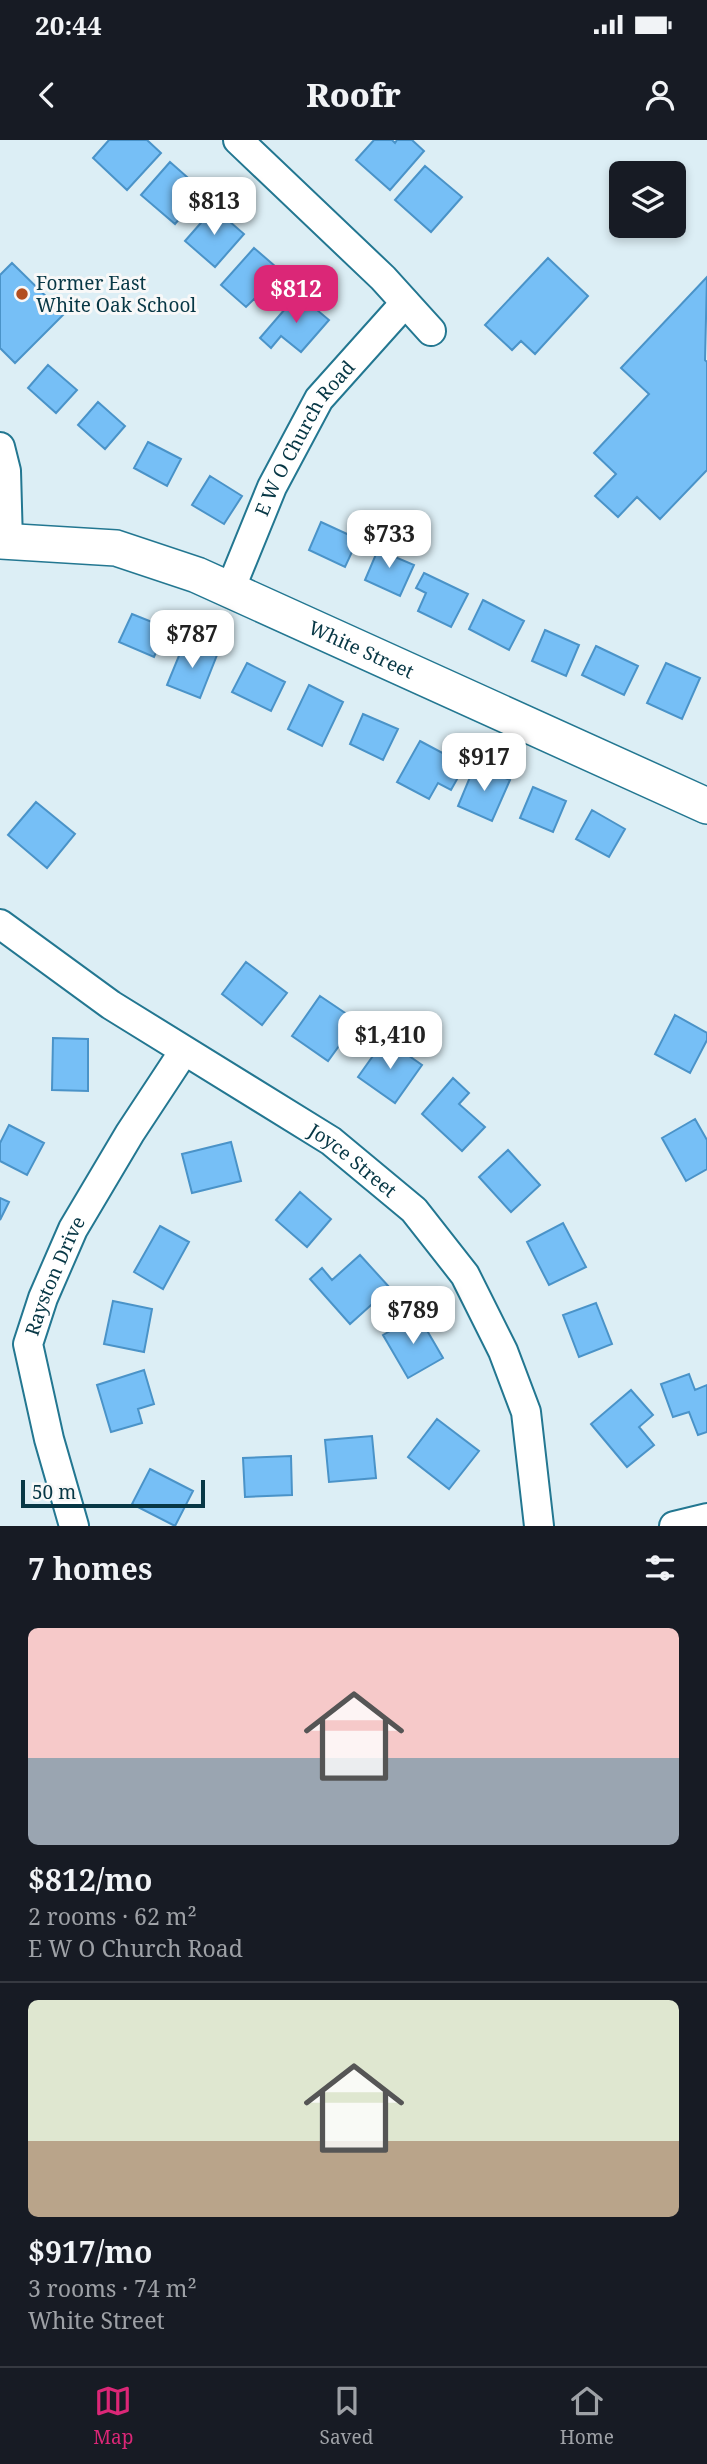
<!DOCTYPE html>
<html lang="en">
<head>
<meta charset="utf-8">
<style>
	:root { --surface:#171b24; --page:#20242c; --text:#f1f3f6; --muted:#9ea1a6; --line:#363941; --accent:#db2777 }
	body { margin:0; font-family:"Noto Serif",serif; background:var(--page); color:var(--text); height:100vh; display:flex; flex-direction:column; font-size:26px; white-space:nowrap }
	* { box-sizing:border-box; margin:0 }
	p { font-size:23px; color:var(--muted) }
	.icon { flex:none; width:38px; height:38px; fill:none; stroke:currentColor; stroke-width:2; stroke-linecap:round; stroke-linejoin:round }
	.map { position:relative; height:1386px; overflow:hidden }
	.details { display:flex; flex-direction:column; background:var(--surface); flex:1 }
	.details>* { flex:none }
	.buttons { position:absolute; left:609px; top:21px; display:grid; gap:14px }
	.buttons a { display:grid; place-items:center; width:77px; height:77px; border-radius:10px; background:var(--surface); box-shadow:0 4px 10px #0003; font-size:35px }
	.scale { position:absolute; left:21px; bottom:18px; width:184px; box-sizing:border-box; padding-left:7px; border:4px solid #073745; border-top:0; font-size:19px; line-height:24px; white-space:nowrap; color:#073745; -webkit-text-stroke:5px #f8f8f8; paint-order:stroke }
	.price { position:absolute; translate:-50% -60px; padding:0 16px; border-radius:14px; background:#fff; color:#222; font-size:23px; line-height:46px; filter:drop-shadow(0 2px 4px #0008) }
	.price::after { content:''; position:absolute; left:50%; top:42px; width:21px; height:16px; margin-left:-10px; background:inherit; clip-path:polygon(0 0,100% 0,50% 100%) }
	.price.active { background:var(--accent); color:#fff }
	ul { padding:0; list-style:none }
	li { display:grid; align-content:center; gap:14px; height:371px; padding:0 28px }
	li+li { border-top:2px solid var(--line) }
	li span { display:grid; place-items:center; height:217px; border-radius:10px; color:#555 }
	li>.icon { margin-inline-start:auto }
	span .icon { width:126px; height:126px; fill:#fffc; stroke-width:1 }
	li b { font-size:30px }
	h2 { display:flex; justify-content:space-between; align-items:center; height:84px; padding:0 28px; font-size:30px }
	.status { display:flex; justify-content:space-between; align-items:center; height:49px; padding:0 35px; background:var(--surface); direction:ltr }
	.status svg { height:19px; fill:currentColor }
	header { display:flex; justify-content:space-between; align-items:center; height:91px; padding:0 28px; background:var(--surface); font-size:32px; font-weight:800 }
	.dock { display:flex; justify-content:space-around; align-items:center; height:98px; border-top:2px solid var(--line); background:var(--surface); font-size:19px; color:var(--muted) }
	.dock a { display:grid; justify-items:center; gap:4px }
	.dock .active { color:var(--accent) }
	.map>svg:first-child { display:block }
	.building { fill:#76bff6; stroke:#4a93c8; stroke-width:2 }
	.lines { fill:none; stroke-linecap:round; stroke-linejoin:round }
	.minor-casing { stroke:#237791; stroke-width:32 }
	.tertiary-casing { stroke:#237791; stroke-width:38 }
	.minor { stroke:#fff; stroke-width:28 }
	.tertiary { stroke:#fff; stroke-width:35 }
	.poi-dot { fill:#b34e1f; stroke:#f8f8f8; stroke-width:2.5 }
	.labels { text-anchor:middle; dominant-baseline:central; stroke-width:6; stroke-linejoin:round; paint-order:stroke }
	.poi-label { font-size:19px; fill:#073745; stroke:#f8f8f8; text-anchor:start }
	.street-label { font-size:19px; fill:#073745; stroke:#f8f8f8 }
</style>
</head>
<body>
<div class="status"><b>20:44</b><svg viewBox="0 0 49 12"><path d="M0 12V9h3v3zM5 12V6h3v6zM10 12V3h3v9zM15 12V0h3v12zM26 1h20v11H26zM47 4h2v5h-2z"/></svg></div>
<header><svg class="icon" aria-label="back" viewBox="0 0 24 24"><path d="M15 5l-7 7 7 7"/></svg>Roofr<svg class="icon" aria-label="person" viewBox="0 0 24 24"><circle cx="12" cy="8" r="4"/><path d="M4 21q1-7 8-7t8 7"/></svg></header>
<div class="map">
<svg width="707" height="1386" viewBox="0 0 707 1386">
	<rect width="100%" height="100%" fill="#dceef5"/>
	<!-- building -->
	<path class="building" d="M109 0H147L161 13 127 50 93 18Z
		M374 0H392L395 3 397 0H412L424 11 390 50 356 20Z
		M170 22 203 51 175 84 141 55Z
		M425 26 462 57 431 92 395 60Z
		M214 68 244 94 215 127 185 101Z
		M254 108 290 139 265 168 254 159 246 167 221 145Z
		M548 118 588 156 535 214 521 201 512 210 485 185Z
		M12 123 64 174 15 223 0 208V135Z
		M707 137 705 220 707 222V330L660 379 637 357 618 377 595 356 616 334 594 313 649 254 621 228Z
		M298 154 329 180 301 212 281 196 271 208 260 198Z
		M48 225 77 250 56 273 28 248Z
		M98 262 125 286 105 309 78 285Z
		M148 302 181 319 167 346 134 328Z
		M210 336 242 356 224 384 192 365Z
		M321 382 358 399 345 427 309 410Z
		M382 400 399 408 395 417 414 425 400 456 365 440Z
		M424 433 468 454 451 487 418 471 426 453 416 448Z
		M483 460 524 481 509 510 469 489Z
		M132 474 167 488 154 517 119 502Z
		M545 490 579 505 566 536 532 521Z
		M185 501 217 515 200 558 167 545Z
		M596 506 638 526 624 555 582 535Z
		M247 523 285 542 271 571 232 552Z
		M666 523 700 538 682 579 647 563Z
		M309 545 343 562 322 606 288 589Z
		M363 574 398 589 383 620 350 604Z
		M420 601 465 625 451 650 438 643 429 659 397 642Z
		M475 625 510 640 492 681 458 666Z
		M533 647 566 661 553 692 520 678Z
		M36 662 75 694 47 728 8 695Z
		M592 670 625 689 609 717 576 699Z
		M246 822 287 853 262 885 222 854Z
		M320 856 357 881 328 921 292 896Z
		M675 875 707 893V900L690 933 655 914Z
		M53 898 88 899V951L52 950Z
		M385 899 422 925 395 963 358 937Z
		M453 938 469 953 459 964 485 987 462 1011 422 974Z
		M695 979 707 1000V1029L686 1041 662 998Z
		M9 985 44 1003 27 1035 0 1021V1003Z
		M231 1002 241 1041 192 1053 182 1014Z
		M508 1010 540 1045 511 1072 479 1037Z
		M300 1052 331 1079 307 1107 276 1080Z
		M0 1058 9 1062 0 1080Z
		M563 1083 586 1127 549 1145 527 1102Z
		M160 1086 189 1102 163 1149 134 1132Z
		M360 1115 390 1148 350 1184 310 1139 322 1128 332 1140Z
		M113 1161 152 1169 144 1212 104 1204Z
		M596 1163 612 1204 579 1217 563 1175Z
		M418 1175 443 1218 408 1238 383 1195Z
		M144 1230 154 1264 138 1269 142 1283 111 1292 97 1245Z
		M689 1234 695 1250 707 1245V1292L698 1295 689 1272 673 1277 661 1244Z
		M631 1250 653 1275 639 1287 654 1305 627 1327 591 1284Z
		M437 1279 479 1311 449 1349 408 1317Z
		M372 1296 376 1338 329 1342 325 1300Z
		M291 1316 292 1355 245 1357 243 1318Z
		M150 1329 193 1351 175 1386 132 1364Z"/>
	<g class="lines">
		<defs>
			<g id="minor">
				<path d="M238 0 383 138 431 191"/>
				<path d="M0 307 6 331 8 402"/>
				<path id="s1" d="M230 450 272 347 319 259 405 163"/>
				<path id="s2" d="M0 784 111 865 331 1001 414 1070 465 1135 503 1211 526 1272 539 1386"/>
				<path id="s3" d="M74 1386 49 1299 28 1204 43 1158 73 1089 130 993 184 911"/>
				<path d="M674 1386 707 1378"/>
			</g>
			<g id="tertiary">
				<path id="s4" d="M0 401 116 408 197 435 707 666"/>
			</g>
		</defs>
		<!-- minor casing -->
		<use href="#minor" class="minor-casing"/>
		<!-- tertiary casing -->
		<use href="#tertiary" class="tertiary-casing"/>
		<!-- minor -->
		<use href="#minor" class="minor"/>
		<!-- tertiary -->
		<use href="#tertiary" class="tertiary"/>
	</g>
	<!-- markers -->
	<circle class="poi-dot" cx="22" cy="154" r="7"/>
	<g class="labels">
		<!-- poi labels -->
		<g class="poi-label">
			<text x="36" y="143">Former East<tspan x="36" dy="22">White Oak School</tspan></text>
		</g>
		<!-- street labels -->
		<g class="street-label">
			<text stroke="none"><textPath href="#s1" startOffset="170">E W O Church Road</textPath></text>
			<text stroke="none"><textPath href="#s4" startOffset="382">White Street</textPath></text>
			<text stroke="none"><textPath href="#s2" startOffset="425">Joyce Street</textPath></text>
			<text stroke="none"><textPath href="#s3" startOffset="261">Rayston Drive</textPath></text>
		</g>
	</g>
</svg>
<div class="buttons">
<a><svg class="icon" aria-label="layers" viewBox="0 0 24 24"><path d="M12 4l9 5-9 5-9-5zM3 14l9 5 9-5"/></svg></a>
</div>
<div class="scale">50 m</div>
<b class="price" style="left:214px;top:97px">$813</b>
<b class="price active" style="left:296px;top:185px">$812</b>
<b class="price" style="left:389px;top:430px">$733</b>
<b class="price" style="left:192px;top:530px">$787</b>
<b class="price" style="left:484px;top:653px">$917</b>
<b class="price" style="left:390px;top:931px">$1,410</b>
<b class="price" style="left:413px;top:1206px">$789</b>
</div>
<section class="details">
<h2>7 homes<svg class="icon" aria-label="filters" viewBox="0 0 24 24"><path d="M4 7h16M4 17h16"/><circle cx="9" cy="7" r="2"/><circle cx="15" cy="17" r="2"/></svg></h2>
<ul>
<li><span style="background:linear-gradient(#f6c9c9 60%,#9aa5b1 0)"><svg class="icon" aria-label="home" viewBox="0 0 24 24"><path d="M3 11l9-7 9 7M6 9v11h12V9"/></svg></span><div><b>$812/mo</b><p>2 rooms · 62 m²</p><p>E W O Church Road</p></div></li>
<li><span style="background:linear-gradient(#dfe7d0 65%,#b9a48a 0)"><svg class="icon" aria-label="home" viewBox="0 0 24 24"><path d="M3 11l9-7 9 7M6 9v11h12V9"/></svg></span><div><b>$917/mo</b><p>3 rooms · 74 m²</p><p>White Street</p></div></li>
</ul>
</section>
<nav class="dock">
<a class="active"><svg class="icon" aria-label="map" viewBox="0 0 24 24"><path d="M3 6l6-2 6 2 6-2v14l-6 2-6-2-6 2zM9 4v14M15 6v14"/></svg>Map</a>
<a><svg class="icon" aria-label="saved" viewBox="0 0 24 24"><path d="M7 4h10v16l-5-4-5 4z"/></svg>Saved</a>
<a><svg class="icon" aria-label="home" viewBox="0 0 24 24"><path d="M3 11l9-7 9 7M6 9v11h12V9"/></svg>Home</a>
</nav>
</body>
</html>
